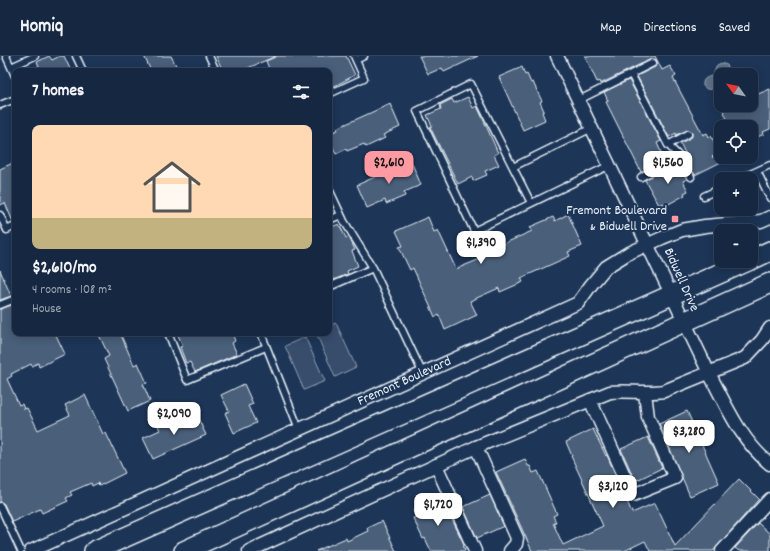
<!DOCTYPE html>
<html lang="en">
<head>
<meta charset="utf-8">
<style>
	:root { --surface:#162841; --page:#1f3048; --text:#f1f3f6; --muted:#9ea6b1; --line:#35445a; --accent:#ff9aa2 }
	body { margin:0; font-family:Dekko,sans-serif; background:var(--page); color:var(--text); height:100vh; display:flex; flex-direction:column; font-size:15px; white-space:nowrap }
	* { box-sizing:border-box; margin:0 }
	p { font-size:13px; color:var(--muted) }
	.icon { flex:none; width:22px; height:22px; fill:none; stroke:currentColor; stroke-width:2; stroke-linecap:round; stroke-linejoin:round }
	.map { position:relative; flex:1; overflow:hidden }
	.drawer { position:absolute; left:12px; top:12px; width:320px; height:268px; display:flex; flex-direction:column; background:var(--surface); border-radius:8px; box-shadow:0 2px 10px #0003,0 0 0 1px var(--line) }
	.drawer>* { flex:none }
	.needle { width:26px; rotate:303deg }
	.fabs { position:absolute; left:714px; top:12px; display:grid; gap:8px }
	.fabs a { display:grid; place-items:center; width:44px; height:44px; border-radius:8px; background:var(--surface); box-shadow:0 2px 10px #0003,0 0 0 1px var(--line); font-size:20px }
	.price { position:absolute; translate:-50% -34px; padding:0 9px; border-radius:8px; background:#fff; color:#222; font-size:13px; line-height:26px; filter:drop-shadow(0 1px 2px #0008) }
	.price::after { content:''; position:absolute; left:50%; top:24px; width:12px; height:9px; margin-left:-6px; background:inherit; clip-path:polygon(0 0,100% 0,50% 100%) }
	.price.current { background:var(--accent); color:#111 }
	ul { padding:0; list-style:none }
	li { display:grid; align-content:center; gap:8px; height:212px; padding:0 20px }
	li+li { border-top:1px solid var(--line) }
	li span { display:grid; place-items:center; height:124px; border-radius:8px; color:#555 }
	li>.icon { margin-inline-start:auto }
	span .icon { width:72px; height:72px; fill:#fffc; stroke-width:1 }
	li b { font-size:17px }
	h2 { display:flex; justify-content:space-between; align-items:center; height:48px; padding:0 20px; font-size:17px }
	header { display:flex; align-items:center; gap:24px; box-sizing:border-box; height:56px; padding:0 20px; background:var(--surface); border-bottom:1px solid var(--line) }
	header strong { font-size:19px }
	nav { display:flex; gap:22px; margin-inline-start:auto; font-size:14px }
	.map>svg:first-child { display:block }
	.green { fill:#374d6c; stroke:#909fb2 }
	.water { fill:#5d7089; stroke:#95a4b5 }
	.building { fill:#495e7a; stroke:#e8f1f8 }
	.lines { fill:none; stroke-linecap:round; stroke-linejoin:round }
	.service-casing { stroke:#e8f1f8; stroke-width:9 }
	.minor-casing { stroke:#e8f1f8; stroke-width:15 }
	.primary-casing { stroke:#e8f1f8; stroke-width:22 }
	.service { stroke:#1d3557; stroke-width:6 }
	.minor { stroke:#1d3557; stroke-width:12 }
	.primary { stroke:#1d3557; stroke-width:19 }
	.poi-dot { fill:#ff9aa2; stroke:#1d3557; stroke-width:1.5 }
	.labels { text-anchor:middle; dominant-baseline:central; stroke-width:4; stroke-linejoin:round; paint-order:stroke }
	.poi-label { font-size:14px; fill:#e8f1f8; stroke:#1d3557; text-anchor:end }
	.street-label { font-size:14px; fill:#e8f1f8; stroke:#1d3557 }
</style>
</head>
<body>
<header>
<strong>Homiq</strong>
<nav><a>Map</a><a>Directions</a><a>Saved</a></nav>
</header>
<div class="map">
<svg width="770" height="495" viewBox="0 0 770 495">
	<rect width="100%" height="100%" fill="#1d3557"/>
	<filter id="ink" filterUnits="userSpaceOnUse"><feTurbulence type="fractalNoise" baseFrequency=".025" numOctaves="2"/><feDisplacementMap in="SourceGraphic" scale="8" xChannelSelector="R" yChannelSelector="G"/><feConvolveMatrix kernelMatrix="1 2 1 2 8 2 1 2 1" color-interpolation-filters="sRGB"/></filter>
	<g filter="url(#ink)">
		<!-- green -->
		<path class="green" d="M336 267 356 311 335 321 316 277H329V270Z
			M305 281 325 325 304 334 285 290Z"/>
		<!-- water -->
		<path class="water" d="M721 7 727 9 729 15 727 19H721V32L715 31C710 35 707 34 703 30 702 21 708 22 713 19L717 9Z"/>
		<!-- building -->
		<path class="building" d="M49 0 52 4 60 0H64L71 15H30L39 10 37 6Z
			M144 0H171L179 15H151Z
			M216 0H276L241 15H223Z
			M278 0H346L355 19 329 33V15H270L266 5Z
			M419 0H478L444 16 442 12 428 18Z
			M585 0H655L662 14 670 10 676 20 673 22 703 79 707 77 709 81 711 80 720 97 712 101H731L695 119 686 104 688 103 680 87 692 81V76L688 74 676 79V77L669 81 637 20 655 11 657 8 656 4 651 3 600 28 599 25 597 26Z
			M522 11 525 19 527 18 531 27 533 26 538 37 542 45 540 46 544 55 542 56 545 64 523 74 499 21Z
			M629 24 661 85 657 87 664 103 641 116 606 46 608 45 604 36Z
			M770 33V73L763 76 764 78 751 84V71H741L739 67 730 70 721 49H751V41Z
			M468 41 473 52 477 50 484 65 498 97 494 99 499 109 485 115 487 119 473 125 472 121 458 128 430 71 432 70 427 59 441 53 440 49 452 43 454 47Z
			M390 48 400 71 383 79 385 82 366 91 364 88 347 95 346 93 336 98 332 89 329 91V78L338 74 337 72Z
			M411 105 421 129 404 136 405 140 386 148 385 144 367 152 357 129Z
			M15 106V166H13L5 147 0 149V113Z
			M678 108 687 123 683 125 688 135 684 137 685 139 665 150 663 147 659 149 645 124 668 111 669 113Z
			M568 158 582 190 568 196 570 200 521 222 523 226 500 236 499 232 470 245 477 259 445 274 439 259 435 261 413 212 410 214 399 191 403 190 396 175 428 161 434 176 438 174 456 213 485 201 483 197 532 175 530 171 553 161 555 165Z
			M339 168 346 182 348 181 350 183 355 194 352 195 358 210 347 215 348 218 333 224 332 221 329 223V172Z
			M0 214 11 240 0 244Z
			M15 248V277H55L65 298 39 311 38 307 32 310 31 308 11 318 12 320 7 323 19 349 22 348 24 353 27 352 38 374 70 359 65 349 85 339 103 378 106 377 125 417 99 430 98 427 92 430 91 427 70 436 72 439 66 442 68 445 42 457 40 453 12 466 4 448 0 446V253Z
			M98 277H120L134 309 138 307 147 327 143 328 150 345 128 355 104 303 109 300Z
			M177 277H232L235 285 232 287 237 298 195 316 190 306 186 307 180 291 183 290Z
			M244 328 253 348 248 350 256 367 234 377 225 357 229 355 221 339Z
			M687 355 719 427 690 440 659 368Z
			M196 358 206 379 153 403 143 382 160 374 158 370 177 361 179 365Z
			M593 373 606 400 607 399 632 457 655 447 675 490 739 423 759 443 713 495H650L645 485 624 495H532L496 416 525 403 528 410H530L533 417 538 415 557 458 553 460 556 466 553 467 563 489 603 470 571 400H572L566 386Z
			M648 381 662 412 635 425 621 393Z
			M490 439 504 470 477 482 463 451Z
			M441 441 464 488 463 489 465 495H431L425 482 423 483 413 462 416 461 413 454Z
			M382 465 396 495H316L346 482 347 485 368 475 367 472Z
			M758 467 770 478V495H739L735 492Z"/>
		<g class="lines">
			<defs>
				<path id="service" d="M6 0 15 20
					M76 0 83 15
					M209 0 216 15
					M356 4 364 0
					M11 11 35 0
					M631 18 668 89 679 100 691 121
					M329 38 364 22 354 0
					M579 44 653 7
					M0 49 15 43
					M668 89 688 78
					M513 111 592 72
					M757 115 770 142
					M641 121 679 100
					M739 123 770 109
					M329 133 344 165 373 212 423 318
					M704 140 721 132
					M531 147 471 28 417 55 474 175 610 109
					M0 159 7 174 15 170
					M329 164 341 159
					M329 231 373 212
					M0 249 15 243
					M168 277 187 324 266 291
					M261 277 299 373
					M0 450 21 495"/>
				<g id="minor">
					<path d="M557 0 709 317C726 349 741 385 770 408"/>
					<path d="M590 344 633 439 675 422 648 361 645 337"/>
					<path d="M476 391 517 482 516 488 510 495"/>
					<path d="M436 409 475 495"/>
					<path id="s1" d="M31 495 578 247 591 229 606 211 627 198 662 182 682 174 705 170 761 165 770 161"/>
					<path d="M249 495 476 391 610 336C628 334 646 338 664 335L745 302 762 284 770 272"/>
					<path d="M722 495 770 443"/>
				</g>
				<path id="primary" d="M751 204 770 195
					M94 495 748 205
					M184 495 684 266 770 227"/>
			</defs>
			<!-- service casing -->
			<use href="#service" class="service-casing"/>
			<!-- minor casing -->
			<use href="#minor" class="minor-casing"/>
			<!-- primary casing -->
			<use href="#primary" class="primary-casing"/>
			<!-- service -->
			<use href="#service" class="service"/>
			<!-- minor -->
			<use href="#minor" class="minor"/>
			<!-- primary -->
			<use href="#primary" class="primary"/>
		</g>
	</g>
	<!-- markers -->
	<rect class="poi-dot" x="671" y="159" width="8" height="8" rx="2"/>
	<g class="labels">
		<!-- poi labels -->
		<g class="poi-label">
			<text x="667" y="155">Fremont Boulevard<tspan x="667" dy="16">&amp; Bidwell Drive</tspan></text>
		</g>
		<!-- street labels -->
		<g class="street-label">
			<text transform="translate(681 224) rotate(66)">Bidwell Drive</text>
			<text stroke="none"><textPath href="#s1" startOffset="410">Fremont Boulevard</textPath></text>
		</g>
	</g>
</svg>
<div class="fabs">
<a><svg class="needle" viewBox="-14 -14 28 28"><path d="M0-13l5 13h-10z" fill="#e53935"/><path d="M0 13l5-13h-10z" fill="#9ea6b1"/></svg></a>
<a><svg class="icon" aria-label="locate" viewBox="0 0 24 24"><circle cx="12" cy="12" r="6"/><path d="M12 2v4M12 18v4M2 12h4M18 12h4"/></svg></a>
<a>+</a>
<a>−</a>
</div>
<b class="price current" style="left:389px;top:129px">$2,610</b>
<b class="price" style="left:668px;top:129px">$1,560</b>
<b class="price" style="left:481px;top:209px">$1,390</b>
<b class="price" style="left:174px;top:380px">$2,090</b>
<b class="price" style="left:689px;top:398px">$3,280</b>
<b class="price" style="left:613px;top:453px">$3,120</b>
<b class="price" style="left:438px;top:471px">$1,720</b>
<section class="drawer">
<h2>7 homes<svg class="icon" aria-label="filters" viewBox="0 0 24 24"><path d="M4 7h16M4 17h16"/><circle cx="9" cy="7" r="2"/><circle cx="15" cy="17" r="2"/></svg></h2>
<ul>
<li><span style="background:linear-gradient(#ffd9b3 75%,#c2b280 0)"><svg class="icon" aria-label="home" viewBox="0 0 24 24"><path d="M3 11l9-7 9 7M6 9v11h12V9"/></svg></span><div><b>$2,610/mo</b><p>4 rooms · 108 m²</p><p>House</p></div></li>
</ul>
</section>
</div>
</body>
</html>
